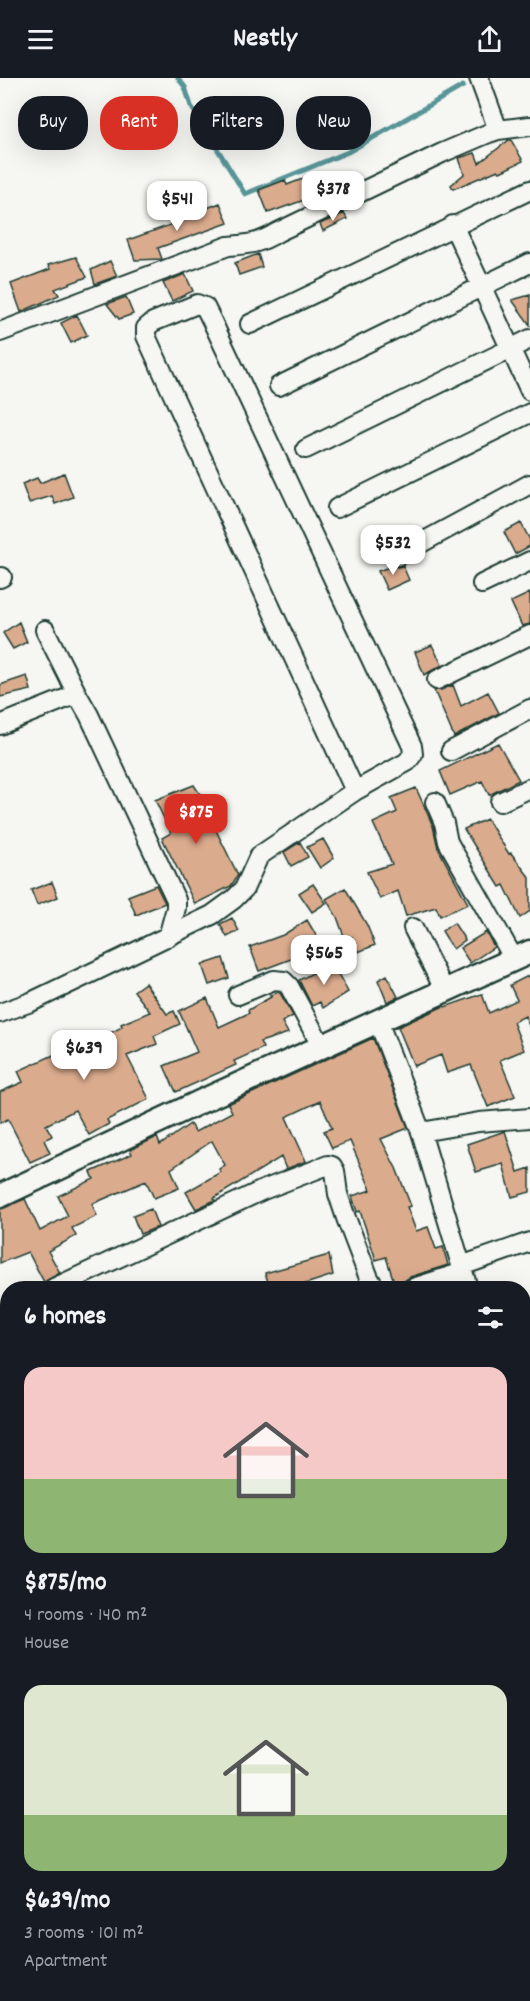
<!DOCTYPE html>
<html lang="en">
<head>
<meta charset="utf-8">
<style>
	:root { --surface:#171b24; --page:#242831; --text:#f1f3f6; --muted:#9ea1a6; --accent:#d93025 }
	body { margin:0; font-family:Dekko,sans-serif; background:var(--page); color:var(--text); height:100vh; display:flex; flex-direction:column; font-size:22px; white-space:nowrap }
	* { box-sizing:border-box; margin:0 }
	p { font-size:20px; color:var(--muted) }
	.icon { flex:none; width:33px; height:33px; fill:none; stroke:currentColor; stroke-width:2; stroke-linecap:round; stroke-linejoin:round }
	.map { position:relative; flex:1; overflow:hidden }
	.panel { position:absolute; left:0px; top:1203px; width:531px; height:720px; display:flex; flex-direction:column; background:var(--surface); border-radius:24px 24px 0 0; box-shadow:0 6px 24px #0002 }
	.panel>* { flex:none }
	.top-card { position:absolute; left:18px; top:18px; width:495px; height:54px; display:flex; gap:12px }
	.price { position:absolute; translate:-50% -51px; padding:0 14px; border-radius:12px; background:#fff; color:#222; font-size:20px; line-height:39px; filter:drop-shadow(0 2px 3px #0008) }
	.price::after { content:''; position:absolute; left:50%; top:36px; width:18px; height:14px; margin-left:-9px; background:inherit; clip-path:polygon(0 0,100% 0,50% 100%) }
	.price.current { background:var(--accent); color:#fff }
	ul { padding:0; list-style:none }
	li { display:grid; align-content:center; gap:12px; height:318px; padding:0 24px }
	li span { display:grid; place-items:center; height:186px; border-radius:18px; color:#555 }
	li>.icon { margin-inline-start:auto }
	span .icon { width:108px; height:108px; fill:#fffc; stroke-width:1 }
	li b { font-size:26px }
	h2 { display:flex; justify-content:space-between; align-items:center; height:72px; padding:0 24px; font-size:26px }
	.tag { padding:0 21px; border-radius:24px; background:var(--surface); box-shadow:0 6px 24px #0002; font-size:21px; line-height:54px }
	.tag.current { background:var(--accent); color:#fff }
	header { display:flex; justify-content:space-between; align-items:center; height:78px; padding:0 24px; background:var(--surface); font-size:27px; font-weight:800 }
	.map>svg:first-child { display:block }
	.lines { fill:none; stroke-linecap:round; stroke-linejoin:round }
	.stream { stroke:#599598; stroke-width:5 }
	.building { fill:#dbab8d; stroke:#1f3d34; stroke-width:1.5 }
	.service-casing { stroke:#1f3d34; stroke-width:14 }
	.minor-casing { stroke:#1f3d34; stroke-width:22 }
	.tertiary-casing { stroke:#1f3d34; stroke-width:27 }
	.service { stroke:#f6f6f2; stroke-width:9 }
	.minor { stroke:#f6f6f2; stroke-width:18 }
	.tertiary { stroke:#f6f6f2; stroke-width:22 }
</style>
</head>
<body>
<header><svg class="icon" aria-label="menu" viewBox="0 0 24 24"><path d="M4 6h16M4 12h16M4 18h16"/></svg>Nestly<svg class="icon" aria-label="share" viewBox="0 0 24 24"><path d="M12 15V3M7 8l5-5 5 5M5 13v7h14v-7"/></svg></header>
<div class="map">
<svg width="530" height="1923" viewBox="0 0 530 1923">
	<rect width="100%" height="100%" fill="#f6f6f2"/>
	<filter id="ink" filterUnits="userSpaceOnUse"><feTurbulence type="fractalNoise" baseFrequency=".0167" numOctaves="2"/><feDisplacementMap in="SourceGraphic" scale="12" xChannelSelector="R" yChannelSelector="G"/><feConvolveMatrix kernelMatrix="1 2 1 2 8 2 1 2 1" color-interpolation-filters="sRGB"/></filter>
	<g filter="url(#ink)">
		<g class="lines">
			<!-- stream -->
			<path class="stream" d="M178 0 185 9 191 28 245 116 348 74 463 8"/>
		</g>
		<!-- building -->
		<path class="building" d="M509 62H511L523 83 500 94 498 92 453 111 451 107 464 96 459 80 475 75 479 85Z
			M310 98 318 117 268 135 259 112 285 102 287 107Z
			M220 125 228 145 158 170 162 181 135 182 128 162 173 146V143Z
			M344 135 347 141 323 153 320 146Z
			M258 176 262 189 239 197 235 185Z
			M76 179 87 199 55 211 59 217 21 234 11 206 50 191 48 187Z
			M110 183 117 198 95 206 91 192Z
			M185 196 193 213 172 223 163 205Z
			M530 217V247L512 222Z
			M126 219 133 236 119 241 107 226Z
			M77 237 87 257 71 265 61 245Z
			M64 395 73 419 55 426 52 418 29 425 22 406 37 400 40 405Z
			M521 445 530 462V468L515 476 504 454Z
			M392 488 397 489 403 488 409 502 387 512 378 493Z
			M530 515V546L522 548 511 524Z
			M19 544 27 564 13 571 3 555Z
			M432 567 442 587 424 597 415 574Z
			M27 598 31 612 0 619V607Z
			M453 607 461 628 488 614 499 635 454 659 434 612H441Z
			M498 665 519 702 489 717 482 703 450 717 440 693Z
			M194 707 210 732 207 734 238 797 231 808 195 826 162 760 171 755 155 722Z
			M416 710 433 748 438 770 468 826 440 838 436 829 406 838 398 813 380 821 367 794 392 786 373 745 397 734 391 720Z
			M487 741 509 776 511 775 530 800V833L520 840 504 807 500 809 464 751Z
			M323 761 334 780 320 790 307 769Z
			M300 764 308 779 291 788 284 774Z
			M52 804 58 819 37 827 31 812Z
			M313 806 326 825 312 834 299 815Z
			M156 807 165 825 136 837 128 818Z
			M345 810 367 847 375 867 358 874 352 859 345 861 337 839 326 821Z
			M232 840 239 853 227 859 220 846Z
			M307 842 323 869 259 893 250 869 283 857Z
			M454 845 465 862 453 871 442 853Z
			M486 854 494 869 470 885 460 870Z
			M223 880 229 900 209 907 202 887Z
			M332 885 348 914 323 930 320 924 312 928 299 902Z
			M387 897 398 919 387 924 378 902Z
			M530 897V950L525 938 513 944 524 972 500 982 515 1018 488 1029 471 987 447 995 441 977 414 988 398 949 444 928 445 929 482 916 489 935 517 922 510 907Z
			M145 905 167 936 174 933 180 946 154 958 157 966 127 978 149 1021 107 1042 109 1046 89 1057 75 1032 46 1047 52 1058 44 1062 50 1075 30 1084 8 1041 0 1045V1014L23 1004 18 993 69 970 72 975 122 949 121 946 150 934 134 913Z
			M277 914 280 915 293 938 282 944 288 955 260 964 263 970 234 983 236 987 176 1014 164 988 197 974 179 933 207 920 219 949 249 935 248 932 271 919 270 918Z
			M373 960 408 1050 381 1061 396 1090 411 1128 407 1129 416 1153 428 1149 436 1171 443 1169 448 1187 410 1199 404 1203 402 1210H396L386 1179 376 1182 360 1133 357 1134 352 1118 371 1112 350 1063 332 1070 324 1053 332 1050 320 1023 286 1039 306 1083 286 1091 281 1079 214 1120 215 1122 196 1131 186 1114 221 1094 219 1091 225 1087 212 1063 171 1091 179 1110 154 1120 146 1103 92 1126 97 1138 72 1150 76 1158 48 1173 60 1195 44 1204 28 1174 0 1185V1131L25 1121 40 1153 68 1138 58 1118 94 1101 91 1094 132 1076 130 1072 157 1059 160 1067 190 1046 195 1054 232 1034 228 1026Z
			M505 1053 518 1094 530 1090V1114L512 1119 503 1086 476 1094 467 1066Z
			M151 1131 158 1149 140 1156 133 1138Z
			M329 1177 333 1197 293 1210H270L265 1195Z"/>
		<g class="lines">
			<defs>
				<path id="service" d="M524 1390 530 1388"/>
				<path id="minor" d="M479 0 498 52
					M453 147 530 313
					M250 246 530 112
					M0 254 228 168C251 166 258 166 278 154L442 75 489 55 498 52 530 48
					M279 308 530 185
					M306 371 530 261
					M337 430 530 335
					M397 478 530 406
					M0 500 2 499
					M482 506 530 483
					M45 552 77 616
					M437 602 530 557
					M0 647 77 616 89 637 176 822V830L168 859
					M451 673 530 631
					M435 724 444 745 448 764 514 881
					M500 724 530 710
					M413 850 444 911
					M238 917 274 902 284 903 289 908 322 969
					M0 935 31 924 212 837 234 821 244 811 259 778 355 713 407 684 413 676 412 668 212 243 205 229 197 226 153 244 146 250V258L355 713
					M378 943 421 1054 468 1210
					M421 1054 479 1044 530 1040
					M461 1188 530 1164
					M54 1210 263 1112 328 1087 332 1088 335 1093 338 1116 346 1140 369 1200 375 1210
					M413 1210 463 1194
					M3 1240 8 1238
					M524 1404 530 1421
					M524 1745 530 1734
					M0 1788H8
					M524 1801 530 1802"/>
				<path id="tertiary" d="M0 1118 202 1023 530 874"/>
			</defs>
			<!-- service casing -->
			<use href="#service" class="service-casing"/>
			<!-- minor casing -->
			<use href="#minor" class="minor-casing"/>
			<!-- tertiary casing -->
			<use href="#tertiary" class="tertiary-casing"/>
			<!-- service -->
			<use href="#service" class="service"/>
			<!-- minor -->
			<use href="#minor" class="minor"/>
			<!-- tertiary -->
			<use href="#tertiary" class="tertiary"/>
		</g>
	</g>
</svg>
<b class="price" style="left:333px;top:144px">$378</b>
<b class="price" style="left:177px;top:154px">$541</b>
<b class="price" style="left:393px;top:498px">$532</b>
<b class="price current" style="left:196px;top:767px">$875</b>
<b class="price" style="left:324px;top:908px">$565</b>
<b class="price" style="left:84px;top:1003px">$639</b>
<div class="top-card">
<a class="tag">Buy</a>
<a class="tag current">Rent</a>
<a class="tag">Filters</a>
<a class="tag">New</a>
</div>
<section class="panel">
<h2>6 homes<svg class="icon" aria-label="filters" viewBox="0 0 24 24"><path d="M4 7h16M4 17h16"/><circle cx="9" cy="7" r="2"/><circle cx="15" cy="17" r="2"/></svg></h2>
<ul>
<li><span style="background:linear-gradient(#f6c9c9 60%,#8fb573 0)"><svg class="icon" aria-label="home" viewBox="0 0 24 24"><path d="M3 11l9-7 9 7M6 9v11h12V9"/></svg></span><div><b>$875/mo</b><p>4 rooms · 140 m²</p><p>House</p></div></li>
<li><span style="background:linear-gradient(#dfe7d0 70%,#8fb573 0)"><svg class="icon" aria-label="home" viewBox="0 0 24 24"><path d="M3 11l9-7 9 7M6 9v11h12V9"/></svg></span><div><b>$639/mo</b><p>3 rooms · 101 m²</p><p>Apartment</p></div></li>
</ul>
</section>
</div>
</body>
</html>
